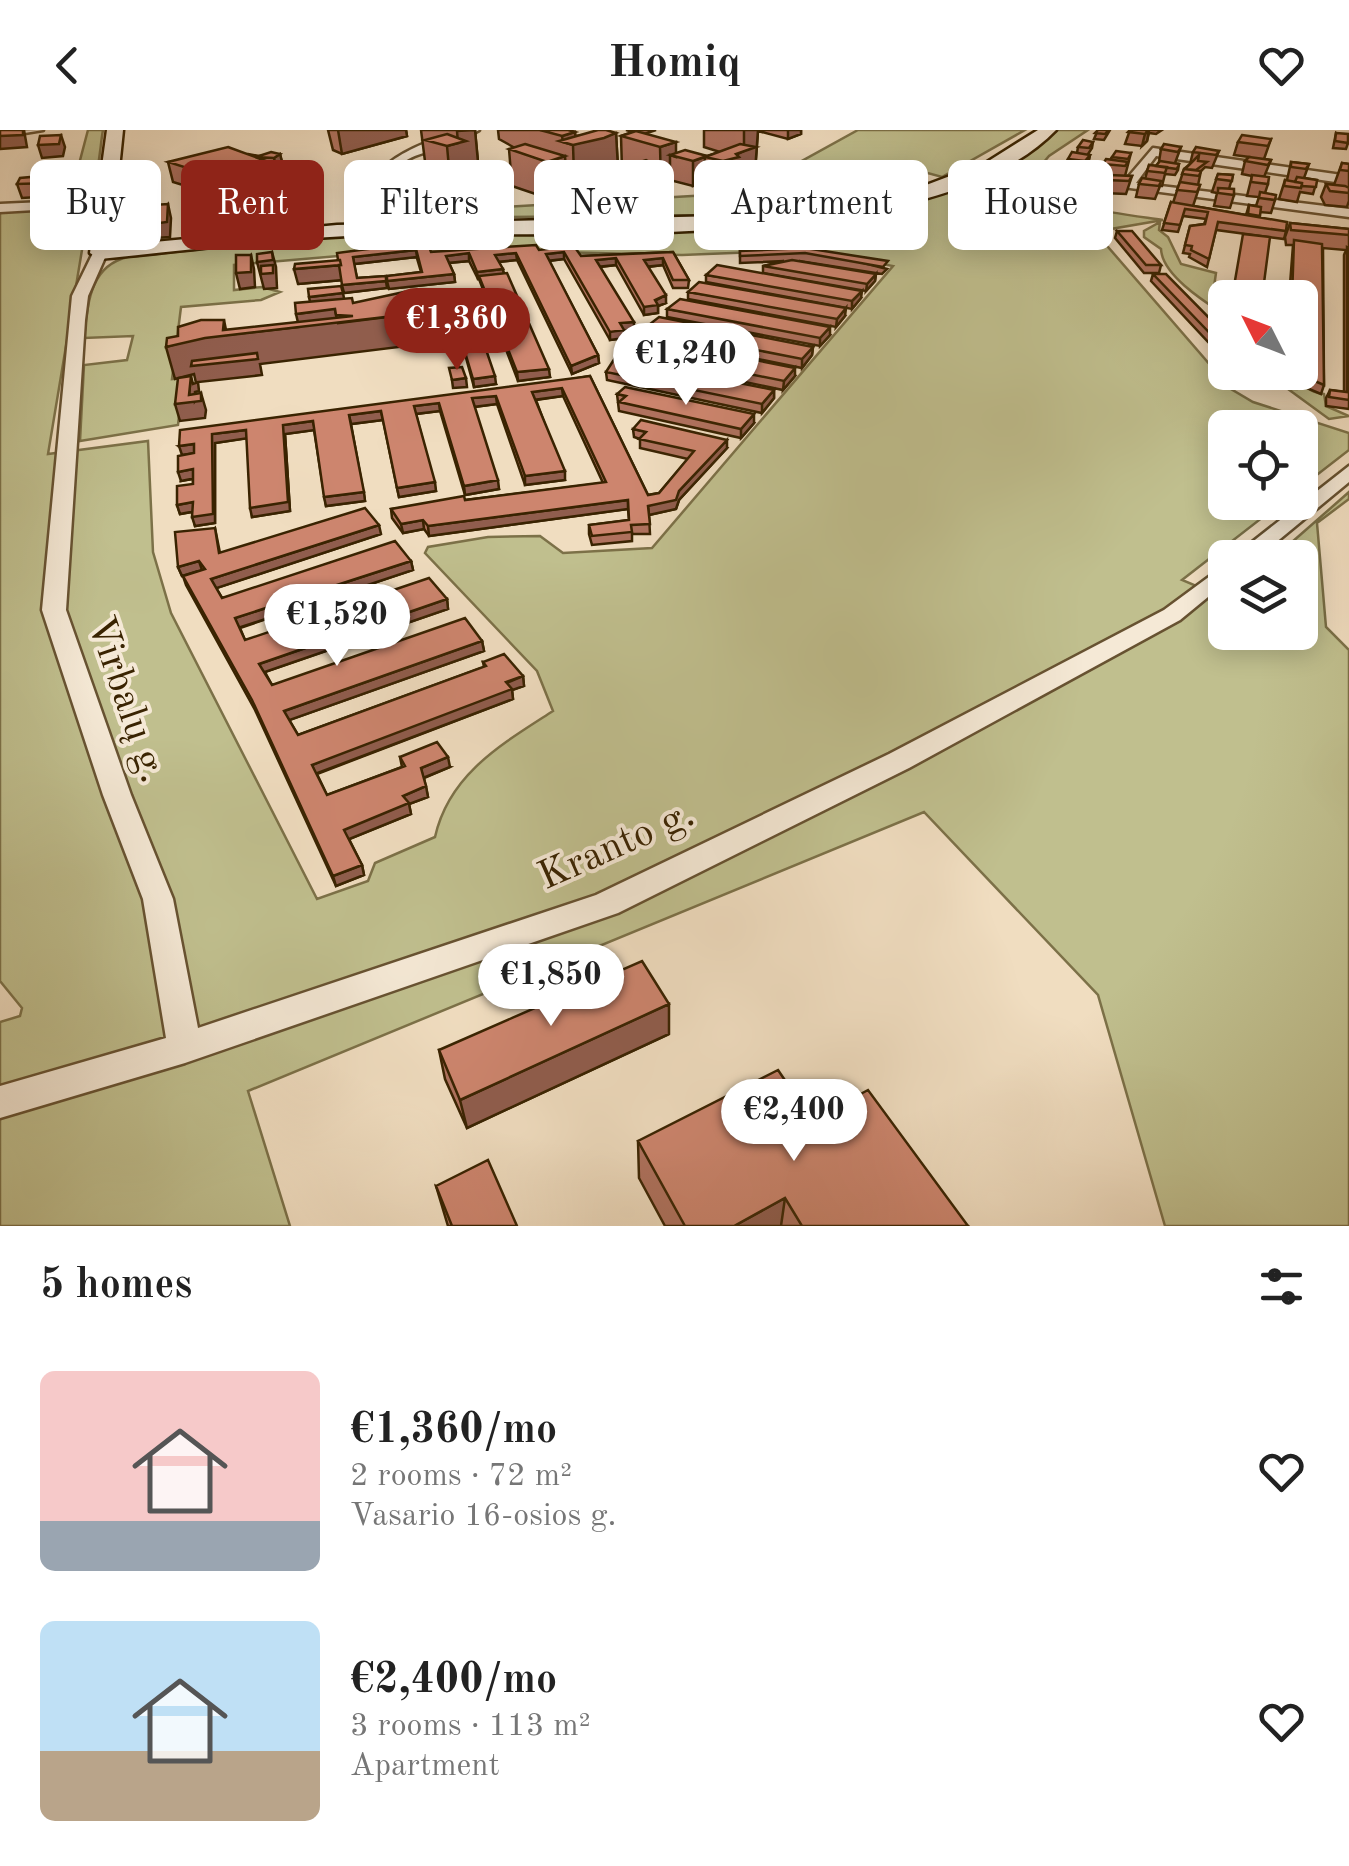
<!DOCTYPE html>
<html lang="en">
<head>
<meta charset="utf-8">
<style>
	:root { --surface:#fff; --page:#f6f6f6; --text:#222; --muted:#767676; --accent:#8f2418 }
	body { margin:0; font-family:"Old Standard TT",serif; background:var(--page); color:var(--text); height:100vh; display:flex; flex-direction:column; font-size:38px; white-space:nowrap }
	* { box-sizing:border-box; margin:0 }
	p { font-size:32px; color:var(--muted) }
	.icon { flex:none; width:55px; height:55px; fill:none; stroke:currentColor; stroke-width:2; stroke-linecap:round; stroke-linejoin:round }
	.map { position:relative; height:1096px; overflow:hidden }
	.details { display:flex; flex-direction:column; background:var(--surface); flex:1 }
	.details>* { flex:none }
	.guide { position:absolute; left:30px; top:30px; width:1290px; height:90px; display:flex; gap:20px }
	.needle { width:65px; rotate:312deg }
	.controls { position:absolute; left:1208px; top:150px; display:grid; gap:20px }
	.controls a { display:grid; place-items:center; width:110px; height:110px; border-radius:15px; background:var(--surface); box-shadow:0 5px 25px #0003; font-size:50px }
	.price { position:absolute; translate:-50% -85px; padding:0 22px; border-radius:35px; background:#fff; color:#222; font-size:32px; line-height:65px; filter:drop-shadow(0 2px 5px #0008) }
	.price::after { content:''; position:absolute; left:50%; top:60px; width:30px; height:22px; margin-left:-15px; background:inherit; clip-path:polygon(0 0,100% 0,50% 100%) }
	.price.selected { background:var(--accent); color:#fff }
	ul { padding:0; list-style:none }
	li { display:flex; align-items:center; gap:30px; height:250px; padding:0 40px }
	li span { display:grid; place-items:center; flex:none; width:280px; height:200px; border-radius:15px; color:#555 }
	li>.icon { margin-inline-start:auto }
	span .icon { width:120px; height:120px; fill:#fffc; stroke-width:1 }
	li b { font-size:42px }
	h2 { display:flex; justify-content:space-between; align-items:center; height:120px; padding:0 40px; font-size:42px }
	.pill { padding:0 35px; border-radius:15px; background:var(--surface); box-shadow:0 5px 25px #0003; font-size:35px; line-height:90px }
	.pill.selected { background:var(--accent); color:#fff }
	header { display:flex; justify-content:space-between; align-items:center; height:130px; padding:0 40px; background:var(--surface); font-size:45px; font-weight:700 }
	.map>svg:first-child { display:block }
	.green { fill:#c0bf8e; stroke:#7c7148; stroke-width:2.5 }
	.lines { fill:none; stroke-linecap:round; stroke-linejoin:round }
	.street-casing { stroke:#675231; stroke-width:5 }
	.secondary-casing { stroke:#392301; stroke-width:5 }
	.street { fill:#f5e9d6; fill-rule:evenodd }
	.secondary { fill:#f5e9d6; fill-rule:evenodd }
	.wall { fill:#b0725f; stroke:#392301; stroke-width:2.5 }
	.shaded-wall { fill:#905d4d; stroke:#392301; stroke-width:2.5 }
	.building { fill:#cd856e; stroke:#392301; stroke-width:2.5 }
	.labels { text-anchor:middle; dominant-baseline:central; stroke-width:8; stroke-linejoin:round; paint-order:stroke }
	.street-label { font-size:40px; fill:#392301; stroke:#f5e9d6 }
</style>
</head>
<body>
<header><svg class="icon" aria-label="back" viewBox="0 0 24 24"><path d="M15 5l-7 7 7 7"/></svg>Homiq<svg class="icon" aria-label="heart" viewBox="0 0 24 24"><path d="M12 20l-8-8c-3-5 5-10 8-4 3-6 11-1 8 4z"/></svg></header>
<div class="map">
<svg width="1349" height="1096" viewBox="0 0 1349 1096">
	<rect width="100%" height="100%" fill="#f0ddc0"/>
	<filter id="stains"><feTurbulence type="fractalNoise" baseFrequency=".002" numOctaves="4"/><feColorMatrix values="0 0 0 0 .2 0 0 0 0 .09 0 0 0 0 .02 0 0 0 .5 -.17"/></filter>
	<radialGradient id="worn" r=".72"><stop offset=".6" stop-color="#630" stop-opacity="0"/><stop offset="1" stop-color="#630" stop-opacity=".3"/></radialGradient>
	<!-- green -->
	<path class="green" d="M88 0H103C98 26 101 69 69 72Z
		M858 0H1025L942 47 913 39 856 56 887 62 809 76 719 85 386 88 387 84 726 64 787 39Z
		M1057 0H1088L1049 26 1023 57C1067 78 1115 83 1163 90L1111 99 1102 110 1231 259 1253 272 1349 303V320L1300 358V298H1225V372L1281 373 1182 450 1225 468V502H1300V428L1275 427 1349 362V369L1317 393 1326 497 1349 520V1096H1165L1098 865 924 682 248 961 290 1096H0V892L20 886 22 878 0 851V80L82 77 79 90 86 96 48 324 148 311 153 422 171 483 317 769 368 751 375 733 435 707C449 644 502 614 553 581L537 541 425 423 428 417 488 407 540 406 563 423 652 418 893 136 806 120 682 125 420 119 234 135V160L262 157 280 162 261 170 181 177 172 249 183 248 178 295 80 311 84 235 127 230 133 206 84 208C88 174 89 136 128 127L336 105 684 96 853 81 1007 33Z
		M1160 92 1159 100 1168 107 1181 134 1216 143 1213 164 1225 172V185C1205 172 1162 145 1161 119L1144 107V101Z
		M1300 235C1307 253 1300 260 1324 264L1326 276 1349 286 1329 289 1288 259H1298L1284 254 1282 243 1300 242Z"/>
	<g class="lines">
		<defs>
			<path id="street" d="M43 0 0 7V1Z
				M462 0H479C420 36 385 8 375 99L363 102C351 37 413 16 462 0Z
				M1153 18 1349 46V54L1156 26 1136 53 1349 79V87L1062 49 1068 45 1124 52Z
				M109 69 111 72 104 76 0 82V74Z
				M100 119 107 123 88 166 85 190 66 480 131 665 173 769 198 898 596 765 889 624 1164 480 1225 435V453L1180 490 909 638 618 783 185 933 0 988V956L166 908 143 769 103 665 42 480 72 166 93 123Z
				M1349 336V352L1257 428H1232Z"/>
			<path id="secondary" d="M107 0H123L111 116 337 95 766 85 913 60 987 32 1038 0H1056C932 129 543 99 372 105 281 108 190 120 100 129L90 123Z"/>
		</defs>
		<!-- street casing -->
		<use href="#street" class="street-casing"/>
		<!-- secondary casing -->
		<use href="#secondary" class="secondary-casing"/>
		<!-- street -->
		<use href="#street" class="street"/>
		<!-- secondary -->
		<use href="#secondary" class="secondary"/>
	</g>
	<!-- wall -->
	<path class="wall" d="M328 0H406L407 6 342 24 333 20Z
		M421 0H475L479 43 477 44 488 73 476 79 451 75 440 79 424 72 421 45 429 42V40L426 39Z
		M498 0H568L575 2V6L616 3 618 38 615 39 622 40 621 6 633 2 626 0H656L644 4 676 23 707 26 720 22 704 17V0H801V4L788 9 758 1 755 42 739 48V53L722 57 704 52 693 56 670 50 661 54 657 52V62L635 68 629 66 610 72 592 68 580 72 558 66 550 69 512 56 509 19 515 18 499 9Z
		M1098 0H1110L1104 10 1094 9Z
		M1130 0H1162L1156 4 1149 3 1147 11 1142 16 1125 14Z
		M1336 3 1348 13 1346 19 1333 18Z
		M1271 9 1264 29 1271 30 1264 47 1268 54 1265 63 1275 70 1271 83 1260 82 1259 88 1286 101 1284 109 1216 100 1207 137 1189 127 1190 124 1183 123 1190 96 1204 94 1206 89 1183 86 1178 102 1162 100 1171 72 1173 73 1184 39 1190 34 1193 22 1219 21 1212 38 1205 37 1201 41 1198 55H1200L1193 76 1246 85 1249 75 1256 76 1259 67 1247 66 1252 46 1242 44 1245 31 1249 27 1234 25 1238 12Z
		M1093 12 1092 18 1088 24 1090 25 1087 38 1083 44 1076 43 1071 59 1052 56 1055 43 1066 39 1068 29 1077 23 1078 17Z
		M1181 17 1175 33 1179 34 1178 40 1175 45 1165 44 1162 56H1160L1155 69 1136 67 1139 54 1145 49 1149 35 1156 36 1159 32 1161 19Z
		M1131 23 1125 46H1132L1126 64 1104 63 1108 48 1100 47 1103 34 1111 29 1112 27Z
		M248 24 259 26 280 24 283 36 307 46 311 66 247 85 210 70 209 63 173 52 168 32Z
		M1291 32 1309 34 1304 48 1317 50 1313 64 1300 62 1297 72 1279 69 1285 50H1287Z
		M1342 33 1349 34V71L1347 77 1325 75 1321 67 1326 54 1334 55Z
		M1218 44 1233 45 1229 59 1234 65 1230 78 1214 76 1217 63 1212 62Z
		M53 45 57 59 55 66 22 68 17 54Z
		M888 47 910 54 900 57 888 53Z
		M1290 93 1349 99V279L1326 276V268L1330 260 1344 262V125L1346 120 1323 118 1324 255 1321 264 1302 256V236L1300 235V168H1289L1293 115H1286L1285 107Z
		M1117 101 1161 135 1159 143H1144L1115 108Z
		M415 117 431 122 539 120 581 126 673 122 689 150 688 158H673L663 135 648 137 666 173 658 176V183L644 185 616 135 600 137 634 199 624 201 625 208 610 210 564 129 549 131 598 225 599 233 572 244 517 130 499 132 550 247 518 251 479 149H478L469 131 449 133 454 144 455 152 389 159 387 146 421 142 416 125 417 127 354 134 357 148 386 146 387 158 344 163 342 150 298 154 338 130Z
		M805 118 887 139 882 144 799 131 876 144 875 151 866 161 763 143V136L784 131 740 133V121Z
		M1153 144 1225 204V230L1151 151Z
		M706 145 861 168 852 179 706 152Z
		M688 162 845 186 836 197 688 169Z
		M667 179 830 205 820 216 667 187Z
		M645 198 813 217 812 225 802 238 645 206Z
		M459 202 496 254 474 257Z
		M621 218 795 246 783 260 621 226Z
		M606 242 774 260V268L762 283 607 250Z
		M1237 242H1263L1267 247 1264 255H1249Z
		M590 246 648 365 659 363 688 329 640 318V309L634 307 633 299 727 318 679 370 676 379 649 385 650 404H632V411L592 415 589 404V395L629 390 628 379 429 406 424 399 403 403 392 388 391 379 603 353 563 266 536 270 565 350 525 355 497 274 474 277 499 359 465 365 440 281 416 284 436 361 399 367 383 290 351 294 365 371 326 376 314 300 285 304 290 381 252 387 247 308 215 313V393L195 396 192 382 180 384 177 375 193 354V349L181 351 194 323 179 316Z
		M617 264 754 293 741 308 619 281Z
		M215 398 220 423 381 404 216 458 222 468 411 431 413 440 240 498 245 510 447 469 448 479 265 542 272 555 482 511 484 521 289 590 298 605 484 537 483 532 523 546 524 556 512 560 513 569 317 644 327 665 402 637 400 627 450 637 424 648 428 667 409 674 411 684 349 709 362 735 364 745 336 756 255 580 186 455 183 446H182L178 437Z
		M669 904 467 998 445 949 439 920Z
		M812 990 968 1096H665L639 1048 638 1011Z
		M436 1056 517 1096H448Z"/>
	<!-- shaded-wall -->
	<path class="shaded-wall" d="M24 0 27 17 0 19V6Z
		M338 0H406L407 6 342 24Z
		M475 0 479 43 450 49 447 16 458 13 457 1Z
		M744 0H758L755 42 739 48V53L722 57 723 31 744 21Z
		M788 0H801V4L788 9Z
		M1149 0 1147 11 1142 16 1145 4Z
		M575 2 576 14 616 3 618 38 605 43 591 42 592 68 580 72 579 46 574 45 573 15 563 12 562 6Z
		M61 5 65 17 63 26 42 28 38 15Z
		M676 12V27L670 25V50L661 54 660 17Z
		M280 24 283 36 277 41 274 28Z
		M1090 25 1087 38 1083 44 1085 31Z
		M565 26 566 42 556 40 558 66 550 69 547 32Z
		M705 27 704 52 693 56V31Z
		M657 36V62L635 68V42Z
		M629 40V66L610 72V46Z
		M53 45 57 59 55 66 51 53Z
		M307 46 311 66 247 85 242 64Z
		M485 47 488 73 476 79 473 53Z
		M911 47 910 54 900 57 901 51Z
		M448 49 451 75 440 79 437 52Z
		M168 74 171 88 170 107 156 108 152 94Z
		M416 120 417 127 354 134 353 127Z
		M272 122 276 137 277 158 264 159 257 132Z
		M564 122V129L546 131V124Z
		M469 123V131L447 133 446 126Z
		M516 123 517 130 496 132 495 125Z
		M251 125 254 139 255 157 240 159 236 143Z
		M616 128V135L596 137V130Z
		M663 128V135L644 137V130Z
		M341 135 343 150 298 154 294 139Z
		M503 139 504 146 478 149 477 142Z
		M454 144 455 152 389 159 387 151Z
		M876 144 875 151 866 161 867 154Z
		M386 151 387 158 344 163 342 155Z
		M862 161 861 168 852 179V171Z
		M343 163 346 179 335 180 338 193 411 184 415 215 260 234 262 245 198 252 199 261 195 262V271L201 263 206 280 205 288 180 291 175 274 189 265 191 246 193 254 196 253 194 244 175 249 166 217 223 200 224 190 227 205 299 197 296 184 312 182 309 167Z
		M666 165V173L658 176V183L644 185V177Z
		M846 178 845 186 836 197 837 189Z
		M634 192V199L624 201 625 208 610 210V202L620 193Z
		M830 197V205L820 216V208Z
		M813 217 812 225 802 238V229Z
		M598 225 599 233 572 244 571 236Z
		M795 238V246L783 260 784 251Z
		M549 239 550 247 518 251 517 242Z
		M495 246 496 254 474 257 473 249Z
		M466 248 467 257 453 258 452 250Z
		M562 258 563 266 533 270 532 262Z
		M774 260V268L762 283V274Z
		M496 266 497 274 473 277 472 268Z
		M439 273 440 281 415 284 414 276Z
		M381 281 383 290 351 294 349 285Z
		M754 284V293L741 308V299Z
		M313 291 315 300 285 304 290 381 252 387 250 378 283 295Z
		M246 300 249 308 215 313V393L195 396 192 387 212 304Z
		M727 310V318L679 370 676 379 649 385 648 376 679 361Z
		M194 314 196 323 182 325 179 316Z
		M193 339 196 348 181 351 178 342Z
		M565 341V350L525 355V346Z
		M498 350 499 359 465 365 464 356Z
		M435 352 436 361 399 367 397 358Z
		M364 362 365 371 326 376 324 367Z
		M628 370V379L429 406 428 396Z
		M193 372 196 381 180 384 177 375Z
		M423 390 424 399 403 403 401 394Z
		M379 395 381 404 214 459 211 449Z
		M199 431 202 440 182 446 178 437Z
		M411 431 413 440 238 498 235 488Z
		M447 469 448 479 262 543 259 534Z
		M482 511 484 521 287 591 284 581Z
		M523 546 524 556 512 560 513 569 315 644 312 635Z
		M448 627 450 637 423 648 421 638Z
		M426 656 428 667 409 674 411 684 347 710 344 700 403 666Z
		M362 735 364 745 336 756 333 746Z
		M669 874V904L467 998 460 970Z
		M785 1068 781 1096H734Z"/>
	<!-- building -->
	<path class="building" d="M0 0H23V5L0 6Z
		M540 0H568L575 2 562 6Z
		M598 0H606L616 3 604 8 573 15 559 11Z
		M1098 0H1109L1105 4 1095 3Z
		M1130 0H1148L1145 4 1128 2Z
		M636 1 676 12 660 17 621 6Z
		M1336 3 1348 4V13L1335 11Z
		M447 4 466 11 447 16 425 10Z
		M61 5 59 14 38 15 40 6Z
		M1242 5 1271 9 1268 16 1238 12Z
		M1083 10 1093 12 1089 18 1078 17Z
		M525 14 565 26 547 32 509 19Z
		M740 14 756 17 736 24 739 27 723 31 705 27Z
		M1164 14 1181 17 1178 22 1161 19Z
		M228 17 307 46 242 64 205 50 216 47 168 32Z
		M1196 17 1219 21 1216 25 1193 22Z
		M685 20 707 26 693 31 670 25Z
		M1116 21 1131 23 1128 29 1112 27Z
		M271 22 280 24 274 28 256 27Z
		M1072 22 1090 25 1085 31 1068 29Z
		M1199 25 1198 31 1207 32 1196 40 1185 39Z
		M1249 27 1271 30 1268 35 1245 31Z
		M1106 29 1128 32 1125 36 1103 34Z
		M646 30 657 36 635 42 622 38Z
		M1160 31 1179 34 1177 39 1156 36Z
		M1291 32 1309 34 1306 39 1291 37Z
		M1342 33 1349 34V41L1340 40Z
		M574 34 592 42 579 46 556 40Z
		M1149 35 1167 37 1165 43 1147 41Z
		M605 38 629 40 610 46 591 42Z
		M1058 38 1076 40 1073 46 1055 43Z
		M1184 39 1201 41 1199 46 1182 44Z
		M434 40 453 47 474 43 485 47 473 53 448 49 437 52 421 45Z
		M898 43 911 47 901 51 888 47Z
		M1218 44 1233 45 1232 51 1216 49Z
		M53 45 51 53 17 54 20 48Z
		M1109 45 1132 46 1129 51 1107 50Z
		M1252 45 1269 47 1268 54 1251 52Z
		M1297 47 1317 50 1316 57 1302 56V53L1295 52Z
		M1142 48 1161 51 1159 56 1139 54Z
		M1285 50 1302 53 1301 58 1284 56Z
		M1180 52 1200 55 1197 62 1177 60Z
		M1326 54 1345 56 1349 58V63L1330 61Z
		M1218 58 1234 59V65L1218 63Z
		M1260 62 1276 65 1275 70 1259 68Z
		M1171 72 1287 92 1286 101 1218 92 1209 129 1191 120 1192 116 1185 115 1190 96 1205 94 1208 82 1185 79 1180 95 1164 93Z
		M168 74 167 92 152 94 153 75Z
		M1249 75 1261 77 1260 86 1248 84Z
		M1290 93 1349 99V105L1291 100Z
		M1117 101H1132L1161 135H1146Z
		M1243 104 1270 107 1262 168H1232Z
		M1294 110 1322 114 1324 255 1305 247V227H1300V168H1292Z
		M414 113 416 120 353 127 357 148 386 146V151L342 155 339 135H341L340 130H338L337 123Z
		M428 114 431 122 536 115 539 120 574 116 581 126 673 122 689 150H673L663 128 644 130 666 165 655 170 658 175 644 177 616 128 596 130 634 192 620 193 624 200 610 202 564 122 546 124 598 225 571 236 516 123 495 125 503 139 477 142 469 123 446 126 454 144 387 151V146L422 142 415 115Z
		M1347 117 1349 118V270L1329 267 1330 260 1347 262Z
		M805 118 888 131 883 137 805 123 740 126V121Z
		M272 122 273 130 257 132V124Z
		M236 125H251V142L236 143Z
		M340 130 341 135 294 139 295 134Z
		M792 130 876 144 867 154 763 136Z
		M273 135V143L261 144V136Z
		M717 135 862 161 852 171 706 145Z
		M507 143 549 239 517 242 479 146Z
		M1153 144H1166L1225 204V219Z
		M699 152 846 178 837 189 688 162Z
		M341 156 343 163 309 167 308 159Z
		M404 162 411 184 205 208 166 217 167 208 178 206V197L201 190H224L223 200 353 186 336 185 335 179 296 184 295 173 352 168 353 173Z
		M680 169 830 197 820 208 667 179Z
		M659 187 813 217 802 229 645 198Z
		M478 196 495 246 473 249 459 202Z
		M635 206 795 238 784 251 621 218Z
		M257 223 258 229 191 236 192 231Z
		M615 228 774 260 762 274 606 242Z
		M462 237 466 248 452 250 449 238Z
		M1248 242H1263L1267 247H1252Z
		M191 246 189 265 201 263V271L175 274 178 248Z
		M590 246 648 365 659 363 694 321 639 309 646 302 633 299 641 290 727 310 679 361 676 370 648 376 650 394 631 395 632 402 592 406 589 395 629 390 628 370 428 396 423 390 401 394 391 379 464 366 465 370 606 352 562 258 532 262 565 341 525 346 496 266 472 268 498 350 464 356 439 273 414 276 435 352 397 358 381 281 349 285 364 362 324 367 313 291 283 295 288 372 250 378 246 300 212 304 213 384 192 387 193 372 177 375V356L193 354V339L178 342V326L194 323V314L179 316 180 300Z
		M625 257 754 284 741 299 619 272 626 266 617 264Z
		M365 378 379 395 211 449 222 468 395 411 411 431 235 488 245 510 429 448 447 469 259 534 272 555 465 488 482 511 284 581 298 605 486 536 483 532 504 524 523 546 506 552 512 559 312 635 327 665 405 636 400 627 437 612 448 627 421 638 426 656 403 666 409 673 344 700 362 735 333 746 252 570 183 446 205 439 199 431 178 437 175 402 215 398 219 423Z
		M642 831 669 874 460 970 439 920Z
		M778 940 812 990 868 960 968 1096H802L785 1068 734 1096H685L638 1011Z
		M488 1030 517 1096H452L436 1056Z"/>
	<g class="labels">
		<!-- street labels -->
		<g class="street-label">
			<text transform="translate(125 570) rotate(71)">Virbalų g.</text>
			<text transform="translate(617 717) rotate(-24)">Kranto g.</text>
		</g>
	</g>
	<rect width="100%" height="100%" filter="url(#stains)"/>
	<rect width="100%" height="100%" fill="url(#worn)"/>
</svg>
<div class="controls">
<a><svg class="needle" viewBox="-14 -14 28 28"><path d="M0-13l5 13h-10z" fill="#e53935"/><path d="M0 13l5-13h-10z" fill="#767676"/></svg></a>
<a><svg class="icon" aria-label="locate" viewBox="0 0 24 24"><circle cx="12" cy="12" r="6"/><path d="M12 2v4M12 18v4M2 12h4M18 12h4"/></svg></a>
<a><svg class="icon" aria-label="layers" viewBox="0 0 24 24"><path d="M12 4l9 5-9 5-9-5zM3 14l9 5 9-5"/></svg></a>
</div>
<b class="price selected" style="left:457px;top:243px">€1,360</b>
<b class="price" style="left:686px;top:278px">€1,240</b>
<b class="price" style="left:337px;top:539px">€1,520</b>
<b class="price" style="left:551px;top:899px">€1,850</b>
<b class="price" style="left:794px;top:1034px">€2,400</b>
<div class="guide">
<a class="pill">Buy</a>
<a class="pill selected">Rent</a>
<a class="pill">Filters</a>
<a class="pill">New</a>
<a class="pill">Apartment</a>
<a class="pill">House</a>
</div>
</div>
<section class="details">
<h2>5 homes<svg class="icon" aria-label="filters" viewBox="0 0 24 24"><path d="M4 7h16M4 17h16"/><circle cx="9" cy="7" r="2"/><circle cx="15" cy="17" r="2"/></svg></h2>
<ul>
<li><span style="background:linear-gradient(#f6c9c9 75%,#9aa5b1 0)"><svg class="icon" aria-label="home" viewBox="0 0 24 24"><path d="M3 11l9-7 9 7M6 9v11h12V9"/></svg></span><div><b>€1,360/mo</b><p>2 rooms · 72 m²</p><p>Vasario 16-osios g.</p></div><svg class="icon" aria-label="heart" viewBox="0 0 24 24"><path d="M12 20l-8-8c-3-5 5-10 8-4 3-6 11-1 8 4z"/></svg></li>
<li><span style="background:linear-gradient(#bfe0f5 65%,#b9a48a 0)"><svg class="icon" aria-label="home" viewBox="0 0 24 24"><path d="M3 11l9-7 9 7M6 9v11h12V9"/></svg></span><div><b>€2,400/mo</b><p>3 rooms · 113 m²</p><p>Apartment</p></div><svg class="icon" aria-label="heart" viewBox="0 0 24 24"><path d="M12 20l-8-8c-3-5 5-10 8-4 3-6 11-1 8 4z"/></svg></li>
</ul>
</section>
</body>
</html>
